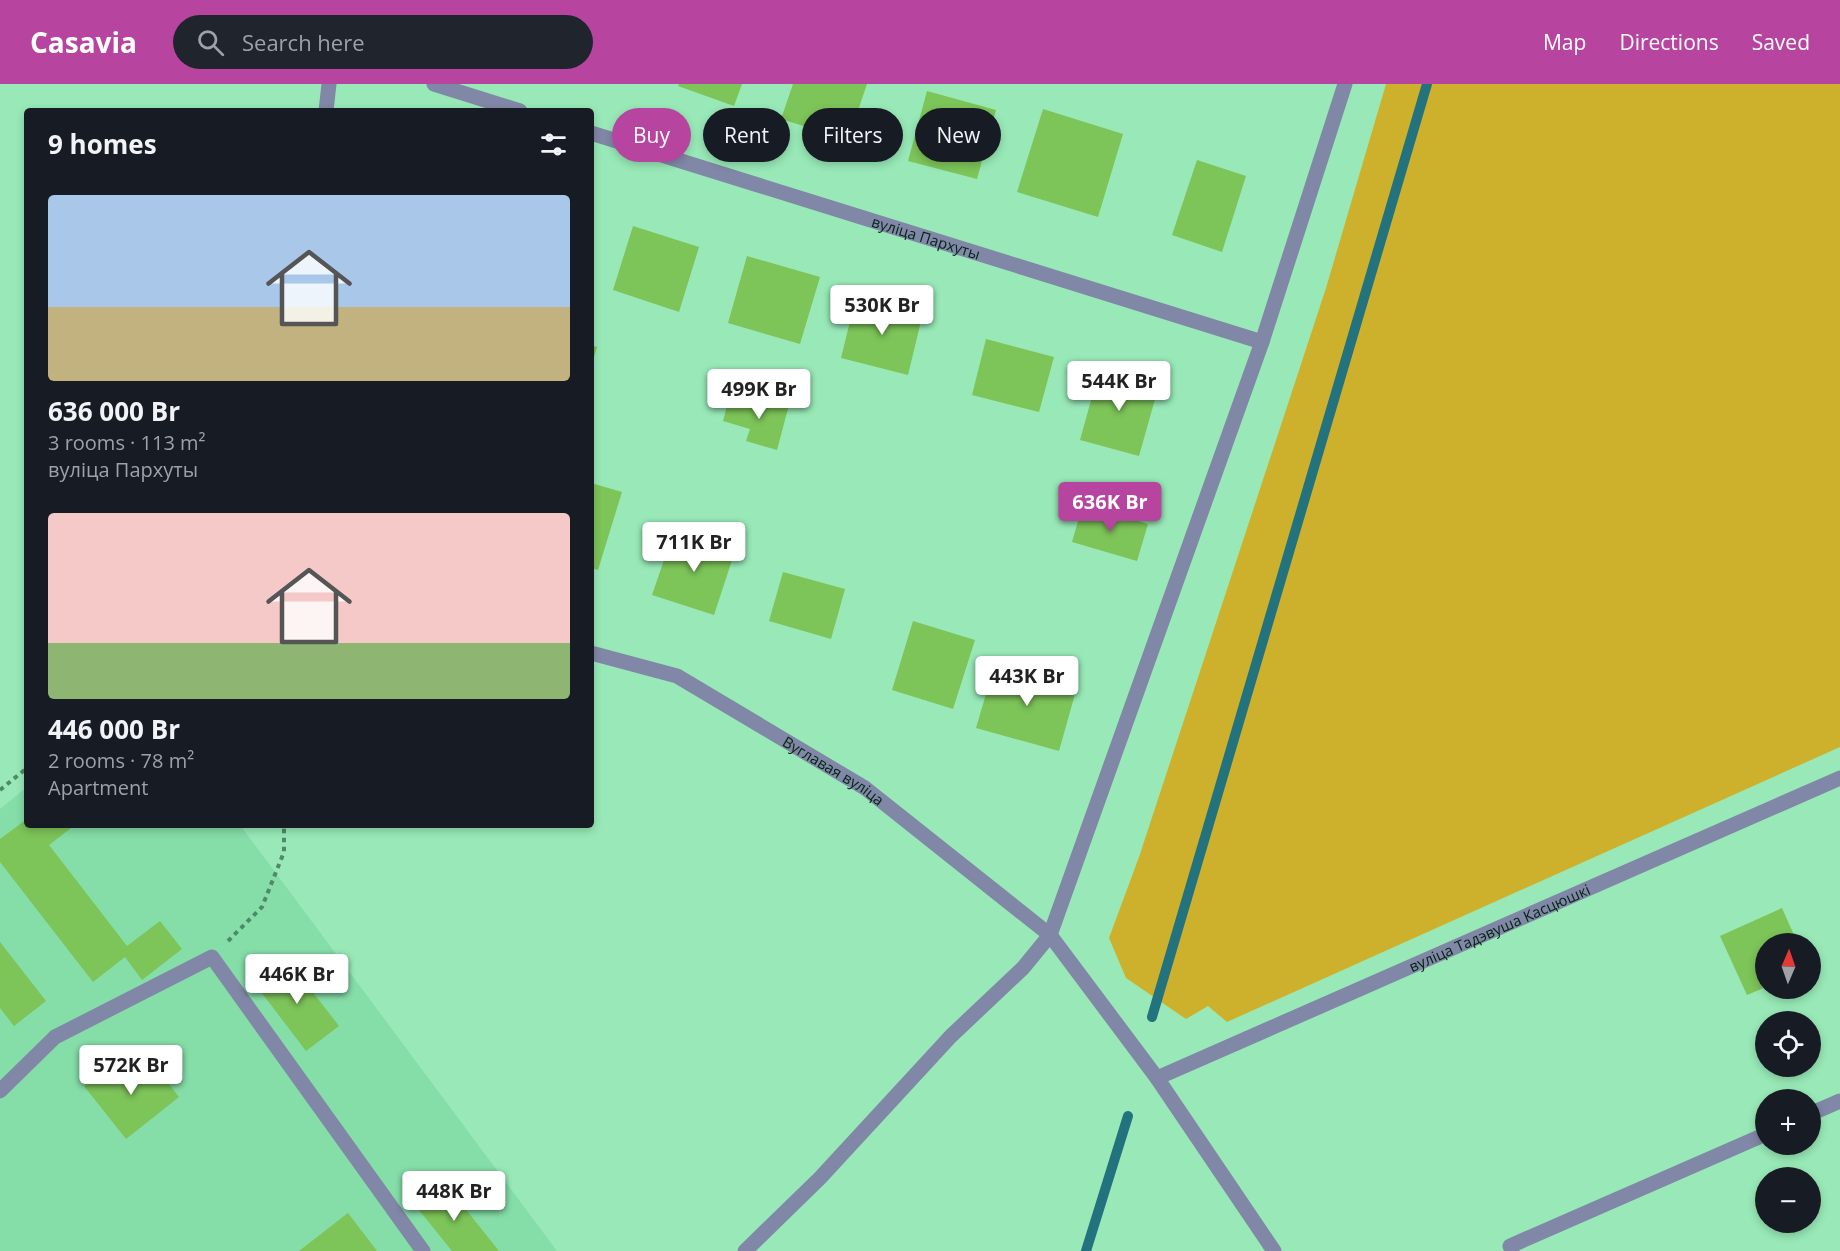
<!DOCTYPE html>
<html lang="en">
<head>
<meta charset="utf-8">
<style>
	:root { --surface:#171b24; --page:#20242c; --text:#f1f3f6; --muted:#9ea1a6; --accent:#b745a0 }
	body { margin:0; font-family:"Open Sans",sans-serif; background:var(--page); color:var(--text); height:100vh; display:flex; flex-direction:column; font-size:22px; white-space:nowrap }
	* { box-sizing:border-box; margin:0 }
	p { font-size:20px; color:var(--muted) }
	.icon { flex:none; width:33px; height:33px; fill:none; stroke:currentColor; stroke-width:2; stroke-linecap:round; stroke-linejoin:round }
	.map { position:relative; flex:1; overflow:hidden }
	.side { position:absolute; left:24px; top:24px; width:570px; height:720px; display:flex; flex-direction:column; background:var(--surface); border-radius:6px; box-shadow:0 3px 9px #0003 }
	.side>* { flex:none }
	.guide { position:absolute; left:612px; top:24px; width:570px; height:54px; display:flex; gap:12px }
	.needle { width:39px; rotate:2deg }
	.tools { position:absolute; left:1755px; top:849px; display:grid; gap:12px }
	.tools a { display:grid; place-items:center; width:66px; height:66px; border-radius:50%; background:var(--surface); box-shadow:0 3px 9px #0003; font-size:30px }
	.price { position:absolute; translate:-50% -51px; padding:0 14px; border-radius:6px; background:#fff; color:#222; font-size:20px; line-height:39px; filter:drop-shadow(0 2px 3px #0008) }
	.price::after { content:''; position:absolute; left:50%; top:36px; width:18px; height:14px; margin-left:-9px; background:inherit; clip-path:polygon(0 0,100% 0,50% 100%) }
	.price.on { background:var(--accent); color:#fff }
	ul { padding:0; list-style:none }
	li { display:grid; align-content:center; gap:12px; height:318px; padding:0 24px }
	li span { display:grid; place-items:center; height:186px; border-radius:6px; color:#555 }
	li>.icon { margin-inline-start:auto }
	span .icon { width:108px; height:108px; fill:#fffc; stroke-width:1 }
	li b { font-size:26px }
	h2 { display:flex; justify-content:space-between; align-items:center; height:72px; padding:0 24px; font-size:26px }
	.tag { padding:0 21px; border-radius:27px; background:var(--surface); box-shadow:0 3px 9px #0003; font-size:21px; line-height:54px }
	.tag.on { background:var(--accent); color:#fff }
	header { display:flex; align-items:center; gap:36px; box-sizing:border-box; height:84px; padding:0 30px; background:var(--accent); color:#fff }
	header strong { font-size:28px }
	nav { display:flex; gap:33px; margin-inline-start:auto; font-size:21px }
	.search { width:420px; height:54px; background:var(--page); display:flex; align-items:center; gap:15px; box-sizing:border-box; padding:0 21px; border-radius:33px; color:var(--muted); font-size:22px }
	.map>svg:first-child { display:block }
	.built { fill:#85dda8 }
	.green { fill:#cdb12d }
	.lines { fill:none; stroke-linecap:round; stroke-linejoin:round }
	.stream { stroke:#23737e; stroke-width:10 }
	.building { fill:#7dc459 }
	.path { stroke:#4f8967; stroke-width:4; stroke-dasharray:4.5 4.5; stroke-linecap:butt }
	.minor { stroke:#8187a6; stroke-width:15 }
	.labels { text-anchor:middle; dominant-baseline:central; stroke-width:5; stroke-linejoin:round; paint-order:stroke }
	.street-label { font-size:15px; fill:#022412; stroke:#dffee9 }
</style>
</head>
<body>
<header>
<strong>Casavia</strong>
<div class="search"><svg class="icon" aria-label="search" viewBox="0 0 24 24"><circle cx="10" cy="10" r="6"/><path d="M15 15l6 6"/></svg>Search here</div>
<nav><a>Map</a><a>Directions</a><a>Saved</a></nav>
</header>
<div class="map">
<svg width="1840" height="1167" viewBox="0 0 1840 1167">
	<rect width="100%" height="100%" fill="#98e9b7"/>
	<!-- built -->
	<path class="built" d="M27 703V741H240L557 1167H0V725Z"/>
	<!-- green -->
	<path class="green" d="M1386 0H1840V663L1227 938 1208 922 1186 935 1126 894 1109 854 1139 773 1326 204Z"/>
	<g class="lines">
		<!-- stream -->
		<path class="stream" d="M1152 933 1427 0
			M1086 1167 1128 1032"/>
	</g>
	<!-- building -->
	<path class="building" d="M679 0H742L734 22 678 2Z
		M793 0H867L848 56 781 35Z
		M927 7 996 26 977 95 908 77Z
		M1043 25 1123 50 1098 133 1017 108Z
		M1197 76 1246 92 1222 168 1172 151Z
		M633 142 699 163 679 228 613 206Z
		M747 172 820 193 800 260 728 239Z
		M856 213 923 229 908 291 841 274Z
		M986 255 1054 273 1039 328 972 311Z
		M591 261 597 263 592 280H591Z
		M1100 284 1159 301 1139 372 1080 356Z
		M759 312 789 321 777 366 746 357 750 345 723 337 729 314 756 322Z
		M591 399 622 408 598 486 591 484Z
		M1083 420 1148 440 1137 477 1072 458Z
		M674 447 735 467 714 531 652 511Z
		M783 488 845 505 831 555 769 537Z
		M913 537 975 556 953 625 892 606Z
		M995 579 1077 603 1059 667 976 644Z
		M27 735V741H75L49 761 127 862 160 837 182 865 142 896 125 873 93 898 0 778V755Z
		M1782 824 1798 860H1766V903L1747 911 1720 852Z
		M0 858 46 917 14 942 0 924Z
		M287 875 339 942 306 967 255 900Z
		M121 974 139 997 156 984 179 1013 126 1055 84 1002Z
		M444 1098 499 1167H452L415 1121Z
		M348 1129 377 1167H299Z"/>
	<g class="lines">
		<!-- path -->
		<path class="path" d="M0 706 27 684
			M228 857 262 823 284 768V741"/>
		<!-- minor -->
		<g class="minor">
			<path d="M434 0 520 27"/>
			<path d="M326 27 329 0"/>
			<path id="s1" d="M591 49 1262 258"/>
			<path id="s2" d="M591 569 677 592 865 704 1050 851 1157 994 1274 1167"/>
			<path id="s3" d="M1157 994 1840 694"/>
			<path d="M0 1007 55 953 212 873 423 1167"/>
			<path d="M1810 1030 1840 1017"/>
			<path d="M745 1167 820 1094 951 952 1023 884 1050 851 1262 258 1345 0"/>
			<path d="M1512 1167 1510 1162 1766 1050"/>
		</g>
	</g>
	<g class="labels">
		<!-- street labels -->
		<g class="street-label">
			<text stroke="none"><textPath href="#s1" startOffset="351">вуліца Пархуты</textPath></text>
			<text stroke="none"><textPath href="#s2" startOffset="272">Вуглавая вуліца</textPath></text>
			<text stroke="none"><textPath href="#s3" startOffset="374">вуліца Тадэвуша Касцюшкі</textPath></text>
		</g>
	</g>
</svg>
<div class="tools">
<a><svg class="needle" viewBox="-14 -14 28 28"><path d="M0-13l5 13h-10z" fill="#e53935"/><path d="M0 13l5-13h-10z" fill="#9ea1a6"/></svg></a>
<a><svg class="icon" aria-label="locate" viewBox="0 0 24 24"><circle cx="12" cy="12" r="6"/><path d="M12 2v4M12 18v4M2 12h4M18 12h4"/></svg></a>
<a>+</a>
<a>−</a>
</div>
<b class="price" style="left:882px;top:252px">530K Br</b>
<b class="price" style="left:1119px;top:328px">544K Br</b>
<b class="price" style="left:759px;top:336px">499K Br</b>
<b class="price on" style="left:1110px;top:449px">636K Br</b>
<b class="price" style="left:694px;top:489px">711K Br</b>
<b class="price" style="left:1027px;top:623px">443K Br</b>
<b class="price" style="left:297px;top:921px">446K Br</b>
<b class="price" style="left:131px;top:1012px">572K Br</b>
<b class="price" style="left:454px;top:1138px">448K Br</b>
<div class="guide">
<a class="tag on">Buy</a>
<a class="tag">Rent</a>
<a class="tag">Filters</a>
<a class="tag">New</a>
</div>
<section class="side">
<h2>9 homes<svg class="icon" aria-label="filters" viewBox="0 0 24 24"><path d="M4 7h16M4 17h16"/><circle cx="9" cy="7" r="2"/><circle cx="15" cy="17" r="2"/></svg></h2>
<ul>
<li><span style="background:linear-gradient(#a9c7e8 60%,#c2b280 0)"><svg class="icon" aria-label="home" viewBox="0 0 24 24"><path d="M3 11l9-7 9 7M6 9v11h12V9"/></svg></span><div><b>636 000 Br</b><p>3 rooms · 113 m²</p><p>вуліца Пархуты</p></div></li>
<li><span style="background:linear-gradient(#f6c9c9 70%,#8fb573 0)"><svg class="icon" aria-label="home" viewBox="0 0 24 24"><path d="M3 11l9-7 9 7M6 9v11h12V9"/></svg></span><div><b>446 000 Br</b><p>2 rooms · 78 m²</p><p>Apartment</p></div></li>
</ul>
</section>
</div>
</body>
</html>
